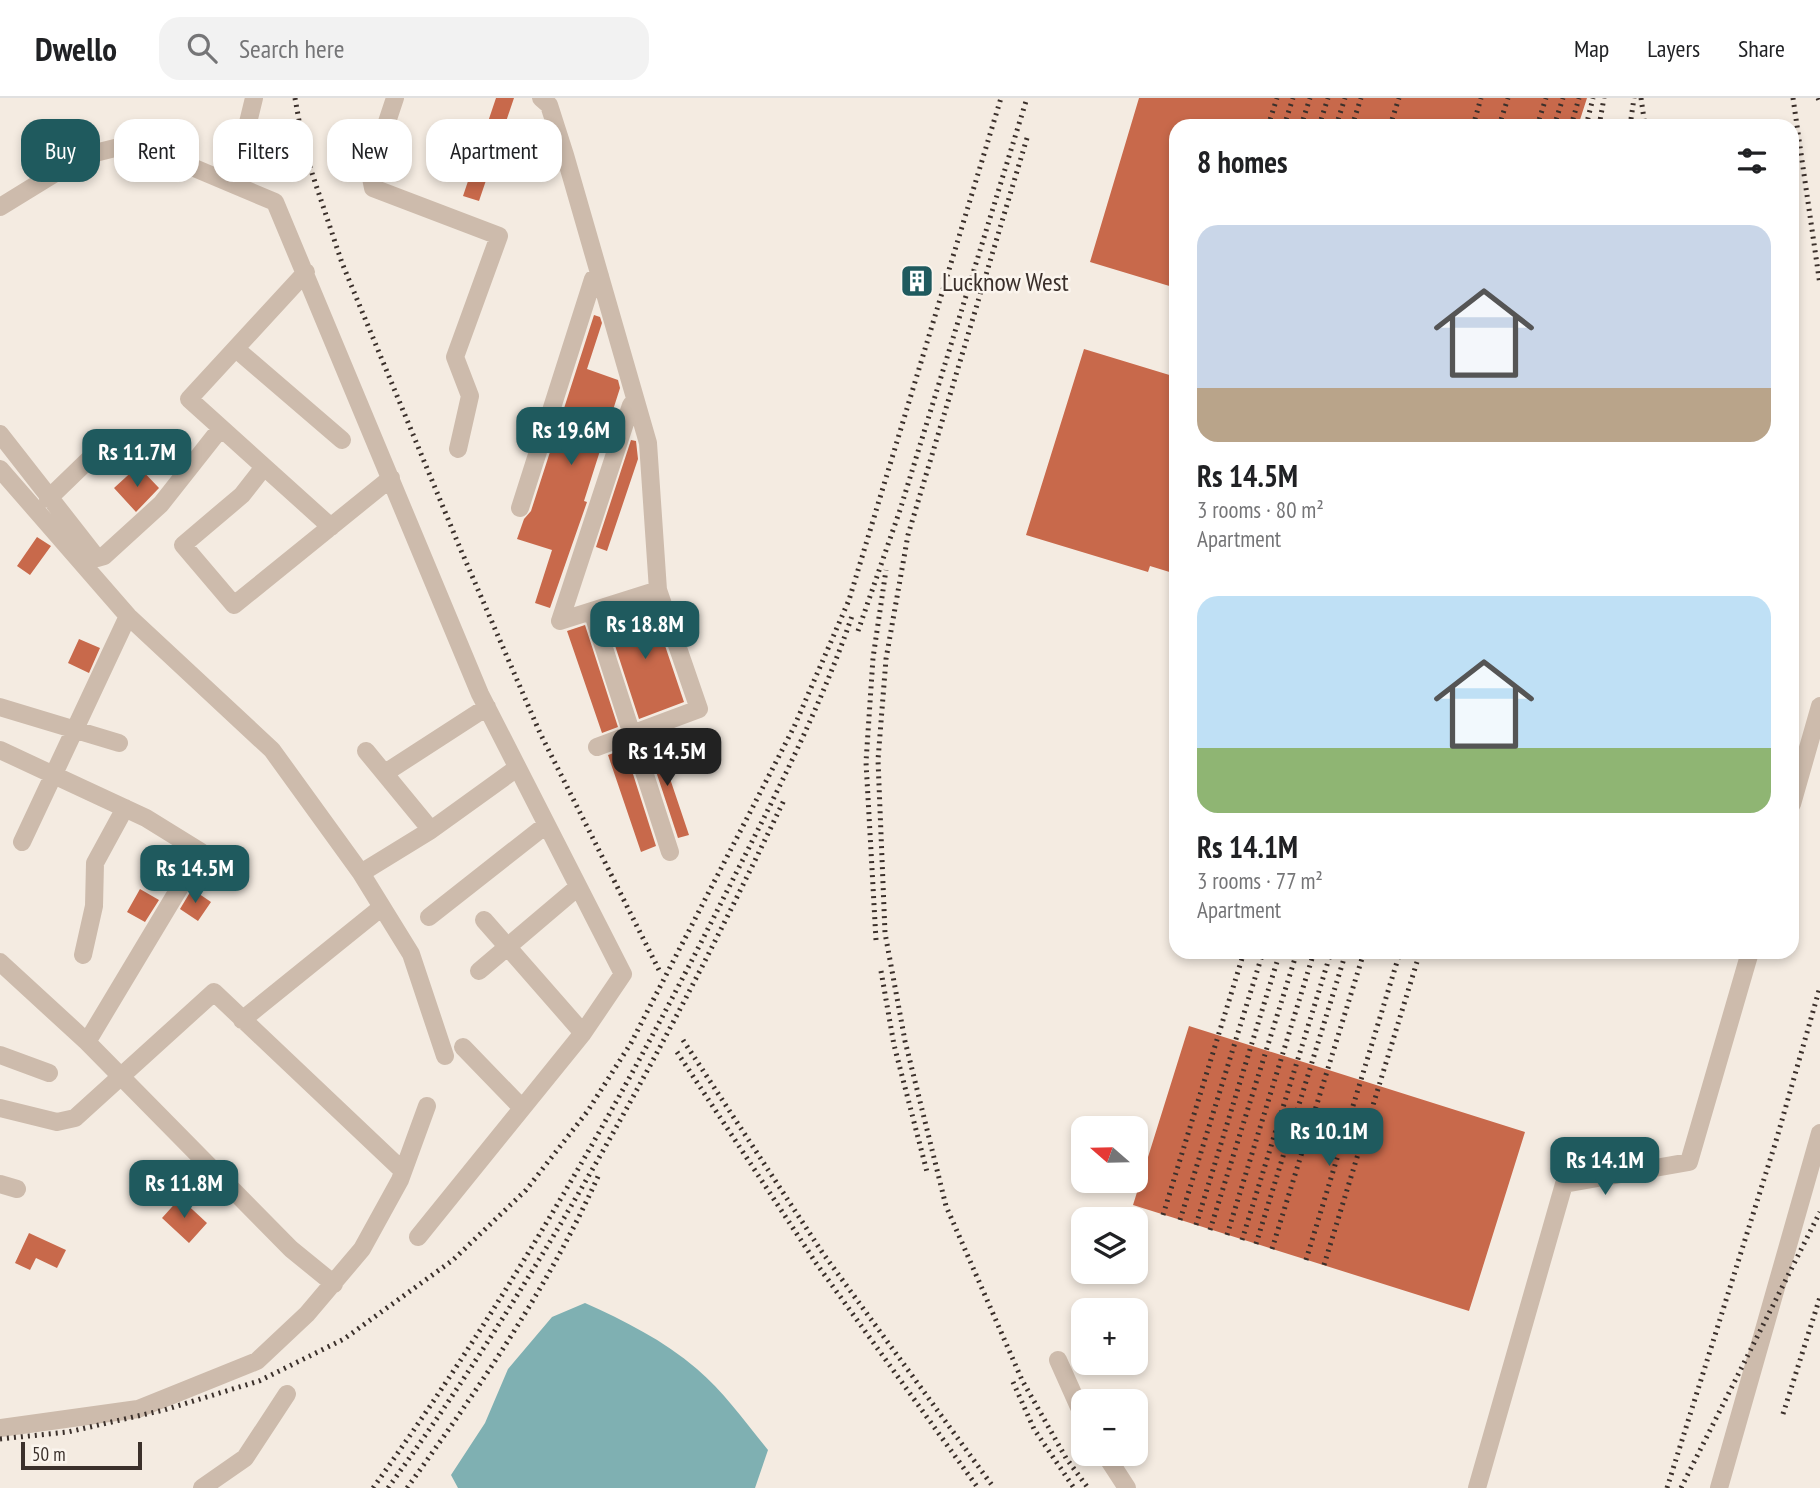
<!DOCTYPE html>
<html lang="en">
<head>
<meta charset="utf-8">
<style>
	:root { --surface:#fff; --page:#f2f2f2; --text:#202124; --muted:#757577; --line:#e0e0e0; --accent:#1f5a5e }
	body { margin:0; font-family:"PT Sans Narrow",sans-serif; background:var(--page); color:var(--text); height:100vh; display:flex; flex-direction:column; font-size:26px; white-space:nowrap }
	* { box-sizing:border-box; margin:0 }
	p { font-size:23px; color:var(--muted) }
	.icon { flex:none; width:38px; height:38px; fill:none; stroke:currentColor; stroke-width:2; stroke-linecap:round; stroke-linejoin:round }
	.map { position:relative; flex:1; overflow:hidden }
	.panel { position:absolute; left:1169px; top:21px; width:630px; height:840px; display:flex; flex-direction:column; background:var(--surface); border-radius:21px; box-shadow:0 4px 10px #0003 }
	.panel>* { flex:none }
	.hud { position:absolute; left:21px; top:21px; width:665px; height:63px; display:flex; gap:14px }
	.needle { width:46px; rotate:290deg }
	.tools { position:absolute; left:1071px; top:1018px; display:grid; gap:14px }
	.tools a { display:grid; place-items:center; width:77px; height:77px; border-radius:14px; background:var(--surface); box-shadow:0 4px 10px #0003; font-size:35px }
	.scale { position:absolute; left:21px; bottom:18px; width:121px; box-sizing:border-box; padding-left:7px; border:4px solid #3b302b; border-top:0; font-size:19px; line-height:24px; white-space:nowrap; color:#3b302b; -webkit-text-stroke:5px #fbf5ee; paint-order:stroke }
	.price { position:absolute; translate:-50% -60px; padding:0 16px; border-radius:14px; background:var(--accent); color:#fff; font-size:23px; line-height:46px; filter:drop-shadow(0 2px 4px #0008) }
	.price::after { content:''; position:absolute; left:50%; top:42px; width:21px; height:16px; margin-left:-10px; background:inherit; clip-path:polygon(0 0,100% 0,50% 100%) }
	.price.on { background:#222; color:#fff }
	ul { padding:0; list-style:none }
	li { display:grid; align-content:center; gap:14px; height:371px; padding:0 28px }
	li span { display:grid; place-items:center; height:217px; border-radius:21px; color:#555 }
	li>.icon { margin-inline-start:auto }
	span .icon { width:126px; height:126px; fill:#fffc; stroke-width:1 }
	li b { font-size:30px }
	h2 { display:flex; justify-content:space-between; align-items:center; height:84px; padding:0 28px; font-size:30px }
	.chip { padding:0 24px; border-radius:21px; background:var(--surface); box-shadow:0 4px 10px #0003; font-size:24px; line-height:63px }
	.chip.on { background:var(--accent); color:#fff }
	header { display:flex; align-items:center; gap:42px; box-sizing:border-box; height:98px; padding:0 35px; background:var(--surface); border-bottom:2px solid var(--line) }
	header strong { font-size:33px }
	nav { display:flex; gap:38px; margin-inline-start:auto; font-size:24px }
	.search { width:490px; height:63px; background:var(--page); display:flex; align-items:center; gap:18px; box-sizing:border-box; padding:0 24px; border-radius:21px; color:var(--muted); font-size:26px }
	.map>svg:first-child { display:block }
	.water { fill:#7fb0b2 }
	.building { fill:#c8694b }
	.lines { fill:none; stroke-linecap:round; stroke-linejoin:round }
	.minor { stroke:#cdbbac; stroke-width:18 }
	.rail { stroke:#3b302b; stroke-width:5; stroke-dasharray:2 5; stroke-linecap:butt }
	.labels { text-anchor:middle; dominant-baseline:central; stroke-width:5; stroke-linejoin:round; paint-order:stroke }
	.poi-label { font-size:26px; fill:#3b302b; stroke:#fbf5ee; text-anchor:start }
</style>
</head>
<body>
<header>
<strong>Dwello</strong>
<div class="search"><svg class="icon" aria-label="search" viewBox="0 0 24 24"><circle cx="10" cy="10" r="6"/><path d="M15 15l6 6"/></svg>Search here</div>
<nav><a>Map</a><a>Layers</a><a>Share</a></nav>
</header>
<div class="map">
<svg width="1820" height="1390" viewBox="0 0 1820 1390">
	<rect width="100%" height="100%" fill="#f4ebe1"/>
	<!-- water -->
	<path class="water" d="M585 1205C625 1223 663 1242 697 1271 724 1294 745 1324 768 1352L755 1390H458L451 1377 485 1325 508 1271 552 1219Z"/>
	<!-- building -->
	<path class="building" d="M496 0H514L479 103 463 98Z
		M1139 0H1587L1578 28H1176V190L1090 164Z
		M594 217 600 219 602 225 587 271 618 282 620 290 584 403 587 404 550 510 535 505 552 452 517 441 524 421 531 413Z
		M1084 251 1176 279V476L1150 468 1148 474 1026 437Z
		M631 342 636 343 638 361 607 453 596 449Z
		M138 368 159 390 136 414 114 390Z
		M37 439 51 448 30 477 17 468Z
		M651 506 684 604 639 621 606 520Z
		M585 527 618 629 602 635 567 533Z
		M79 541 100 550 89 575 68 565Z
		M656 639 689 737 678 740 646 643Z
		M625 651 656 748 641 754 608 657Z
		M140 791 159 802 145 824 127 814Z
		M192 791 211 804 198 823 180 811Z
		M1189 928 1525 1034 1469 1213 1133 1107Z
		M180 1100 207 1125 189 1145 162 1120Z
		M29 1135 66 1152 57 1170 36 1160 30 1172 15 1165Z"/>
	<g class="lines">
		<!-- minor -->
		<path class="minor" d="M395 0 370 75 373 90 499 138 455 259 470 298 458 351
			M541 0 549 7 565 57 648 345 658 492 699 611 597 649
			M233 86 254 0
			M0 109 83 58 135 45 275 104 480 596 623 876 583 935 418 1139
			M306 174 189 301 331 429
			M236 251 342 342
			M0 336 97 460 104 458 161 406 221 330
			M264 369 242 397 183 447 234 507 391 380
			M0 371 128 518 22 744
			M48 401 109 342
			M520 410 593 181 600 178
			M592 513 670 754
			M128 518 272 652 361 775 411 856 445 958
			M560 523 631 307 636 304
			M560 523 658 492
			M0 609 119 645
			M0 652 146 720 201 754 87 944
			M366 653 431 732 517 670
			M385 675 487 609
			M1792 706 1820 608
			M361 775 431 732
			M429 819 546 727
			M484 822 583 935
			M83 857 94 808 95 765 125 710
			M0 864 87 944 291 1151 334 1186
			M479 873 578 789
			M242 922 382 809
			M463 949 522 1010
			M0 957 49 975
			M0 1010 57 1024 75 1020 214 894 403 1073
			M0 1086 17 1091
			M1058 1262 1083 1318
			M0 1330 138 1311 257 1263 307 1216 362 1151 400 1082 427 1008
			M1105 1356 1127 1390
			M202 1390 245 1360 287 1296
			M1477 1390 1564 1086 1689 1064 1750 854
			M1719 1390 1820 1035"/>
		<!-- rail -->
		<path class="rail" d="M295 0 304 51 342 165 460 450 540 635 659 872
			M1641 0 1645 28
			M1793 0 1820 187
			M1818 0 1820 5
			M1268 28 1277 0
			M1284 28 1293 0
			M1301 28 1310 0
			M1319 28 1328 0
			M1336 28 1345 0
			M1352 28 1361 0
			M1390 28 1399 0
			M1473 28 1481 0
			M1499 28 1508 0
			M1537 28 1546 0
			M1554 28 1563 0
			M1571 28 1579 0
			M1586 28 1593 0
			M1599 28 1604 0
			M1630 28 1634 0
			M1027 40 908 437 886 561 878 662 885 835 905 943 946 1108 1022 1282 1066 1360 1088 1390
			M858 533 900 412 1027 0
			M876 842 866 664 873 560 886 472
			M881 873 894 947 927 1074
			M683 942 822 1154 994 1390
			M677 954 816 1165 978 1390
			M1163 1117 1244 854
			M1180 1122 1263 854
			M1196 1127 1280 854
			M1210 1132 1297 854
			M1227 1137 1314 854
			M1242 1142 1331 854
			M1256 1146 1346 854
			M1272 1151 1364 854
			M1306 1162 1400 854
			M1324 1167 1420 854
			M1013 1284 1034 1331 1074 1390
			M1783 1316 1820 1199
			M0 1341 68 1334 164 1312 259 1283 344 1241 453 1162 526 1092 587 1014 631 945 794 629 849 502 1001 0
			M373 1390C505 1206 615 1015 717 813 766 715 818 618 853 515
			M388 1390C544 1174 671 940 785 700
			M407 1390C479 1290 550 1187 600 1074
			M1667 1390 1776 1043 1820 889
			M1681 1390 1820 1114"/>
	</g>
	<!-- icons -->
	<defs>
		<symbol id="building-square" viewBox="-11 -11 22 22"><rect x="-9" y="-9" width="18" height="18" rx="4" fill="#1f5a5e" stroke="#fbf5ee"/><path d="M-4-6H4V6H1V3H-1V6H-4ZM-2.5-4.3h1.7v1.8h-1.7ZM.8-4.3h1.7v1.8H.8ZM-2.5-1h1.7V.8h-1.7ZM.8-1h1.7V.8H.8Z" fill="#fff"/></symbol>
	</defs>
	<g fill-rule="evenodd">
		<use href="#building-square" x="898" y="164" width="38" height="38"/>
	</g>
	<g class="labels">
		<!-- poi labels -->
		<g class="poi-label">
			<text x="942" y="183">Lucknow West</text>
		</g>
	</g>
</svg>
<div class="tools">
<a><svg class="needle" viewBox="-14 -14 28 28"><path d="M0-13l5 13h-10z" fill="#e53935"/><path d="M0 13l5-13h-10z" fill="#757577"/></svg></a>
<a><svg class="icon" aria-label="layers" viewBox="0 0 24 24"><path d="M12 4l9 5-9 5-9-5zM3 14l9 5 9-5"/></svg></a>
<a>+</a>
<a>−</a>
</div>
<div class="scale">50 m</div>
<b class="price" style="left:571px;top:369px">Rs 19.6M</b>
<b class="price" style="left:137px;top:391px">Rs 11.7M</b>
<b class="price" style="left:645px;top:563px">Rs 18.8M</b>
<b class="price on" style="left:667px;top:690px">Rs 14.5M</b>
<b class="price" style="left:195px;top:807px">Rs 14.5M</b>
<b class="price" style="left:1329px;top:1070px">Rs 10.1M</b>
<b class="price" style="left:1605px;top:1099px">Rs 14.1M</b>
<b class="price" style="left:184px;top:1122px">Rs 11.8M</b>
<div class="hud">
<a class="chip on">Buy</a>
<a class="chip">Rent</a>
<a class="chip">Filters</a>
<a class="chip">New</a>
<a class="chip">Apartment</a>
</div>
<section class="panel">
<h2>8 homes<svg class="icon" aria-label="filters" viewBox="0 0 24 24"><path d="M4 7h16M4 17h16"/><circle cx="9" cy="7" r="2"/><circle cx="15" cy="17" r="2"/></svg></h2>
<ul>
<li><span style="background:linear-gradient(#c9d6e8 75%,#b9a48a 0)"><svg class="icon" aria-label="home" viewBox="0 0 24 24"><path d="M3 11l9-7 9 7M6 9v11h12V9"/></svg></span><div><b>Rs 14.5M</b><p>3 rooms · 80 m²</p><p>Apartment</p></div></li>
<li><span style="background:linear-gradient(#bfe0f5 70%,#8fb573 0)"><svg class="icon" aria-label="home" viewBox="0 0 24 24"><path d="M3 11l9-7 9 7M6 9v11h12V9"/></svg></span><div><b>Rs 14.1M</b><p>3 rooms · 77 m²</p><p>Apartment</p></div></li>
</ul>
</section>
</div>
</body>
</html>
